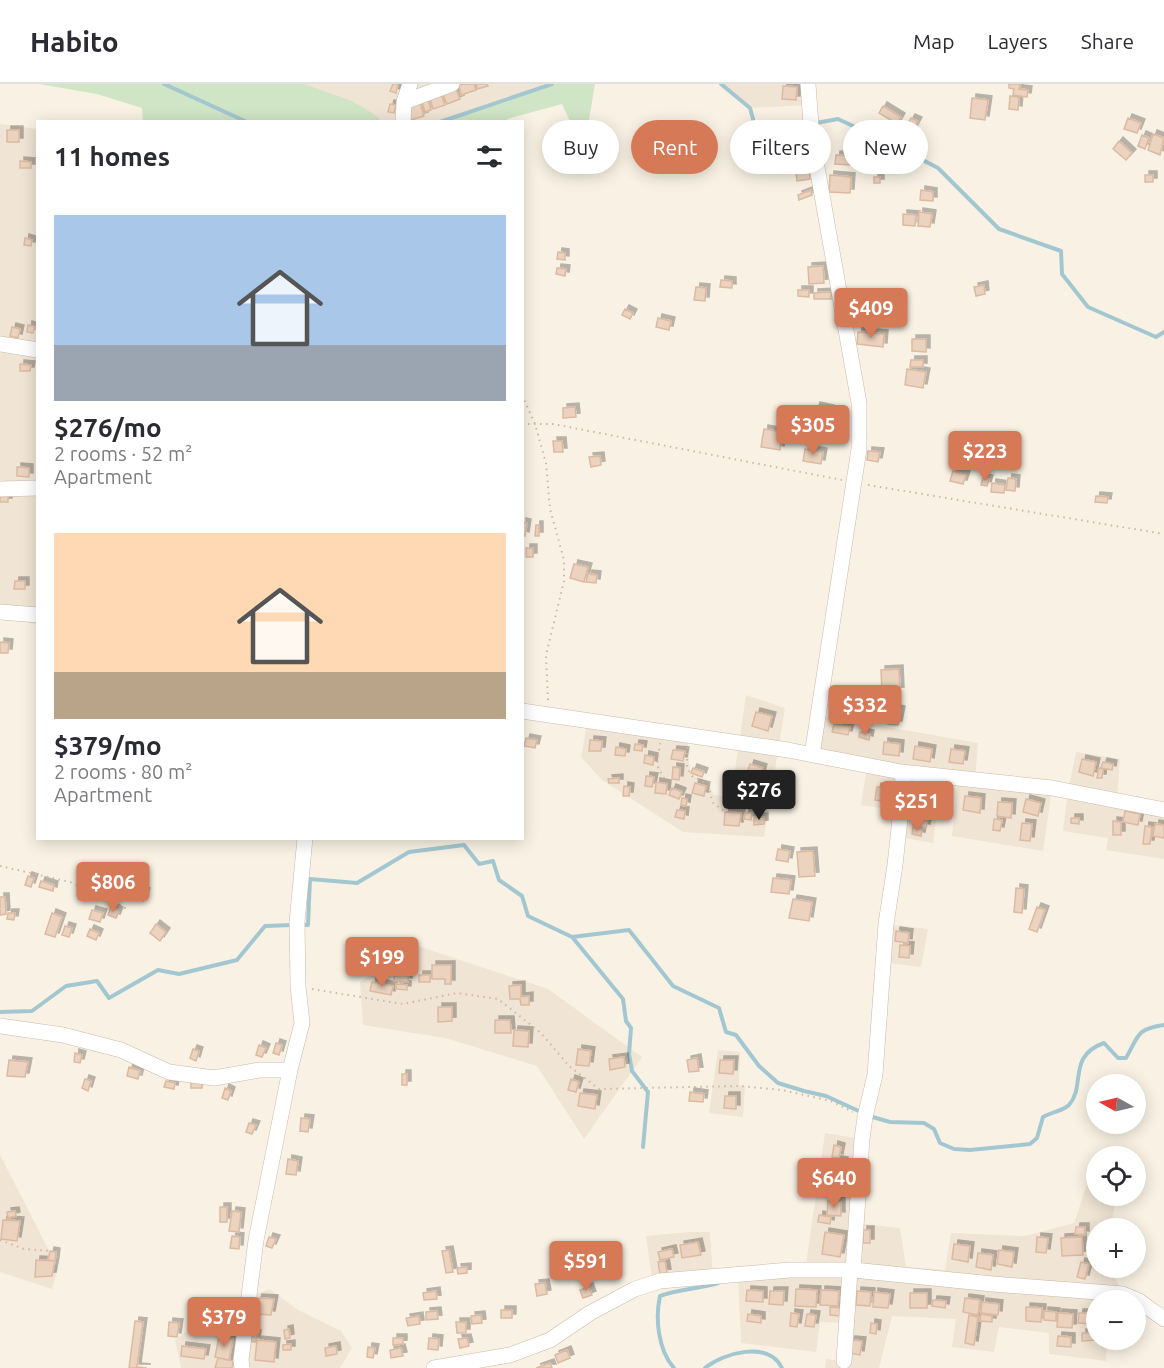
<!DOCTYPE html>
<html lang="en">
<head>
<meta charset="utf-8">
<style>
	:root { --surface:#fff; --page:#f2f2f3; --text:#2b2b33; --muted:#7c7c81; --line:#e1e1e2; --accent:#d57957 }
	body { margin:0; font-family:Ubuntu,sans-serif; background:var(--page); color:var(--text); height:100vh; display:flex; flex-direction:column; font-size:22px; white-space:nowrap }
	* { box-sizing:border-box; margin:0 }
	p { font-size:20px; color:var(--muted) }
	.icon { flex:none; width:33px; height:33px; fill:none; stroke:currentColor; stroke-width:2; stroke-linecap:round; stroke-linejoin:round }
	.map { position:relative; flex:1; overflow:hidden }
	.drawer { position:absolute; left:36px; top:36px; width:488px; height:720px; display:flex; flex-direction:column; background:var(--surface); border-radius:0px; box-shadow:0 3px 15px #0003 }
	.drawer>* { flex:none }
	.banner { position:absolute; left:542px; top:36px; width:532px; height:54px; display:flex; gap:12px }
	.needle { width:39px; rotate:278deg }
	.fabs { position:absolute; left:1086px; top:990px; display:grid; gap:12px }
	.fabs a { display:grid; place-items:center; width:60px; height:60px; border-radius:50%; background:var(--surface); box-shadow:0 3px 15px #0003; font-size:30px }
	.price { position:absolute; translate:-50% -51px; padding:0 14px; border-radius:6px; background:var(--accent); color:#fff; font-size:20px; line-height:39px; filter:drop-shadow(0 2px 3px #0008) }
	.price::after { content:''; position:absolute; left:50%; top:36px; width:18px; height:14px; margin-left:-9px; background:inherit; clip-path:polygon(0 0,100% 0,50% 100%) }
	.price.selected { background:#222; color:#fff }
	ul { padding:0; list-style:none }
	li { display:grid; align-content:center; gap:12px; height:318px; padding:0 18px }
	li span { display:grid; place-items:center; height:186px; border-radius:0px; color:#555 }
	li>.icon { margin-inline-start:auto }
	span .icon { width:108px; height:108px; fill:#fffc; stroke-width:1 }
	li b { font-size:26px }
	h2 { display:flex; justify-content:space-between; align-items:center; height:72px; padding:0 18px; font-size:26px }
	.pill { padding:0 21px; border-radius:27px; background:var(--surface); box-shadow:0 3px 15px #0003; font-size:21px; line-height:54px }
	.pill.selected { background:var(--accent); color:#fff }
	header { display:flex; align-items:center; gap:36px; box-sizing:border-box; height:84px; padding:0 30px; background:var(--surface); border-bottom:2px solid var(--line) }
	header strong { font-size:28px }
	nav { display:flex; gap:33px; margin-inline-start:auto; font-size:21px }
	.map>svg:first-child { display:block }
	.residential { fill:#f0e4d4 }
	.green { fill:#d0e5c5 }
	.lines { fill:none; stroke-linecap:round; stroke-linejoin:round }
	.stream { stroke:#a3c7d1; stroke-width:4 }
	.building { fill:#ebd3bf; stroke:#dcbaa1; stroke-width:1.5; filter:url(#shadow) }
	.minor-casing { stroke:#c8baac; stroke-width:16 }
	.path { stroke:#d0b6a3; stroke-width:2; stroke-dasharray:1.5 4.5; stroke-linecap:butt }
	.minor { stroke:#fff; stroke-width:15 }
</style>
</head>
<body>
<header>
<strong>Habito</strong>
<nav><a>Map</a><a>Layers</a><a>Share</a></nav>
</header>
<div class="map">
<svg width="1164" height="1284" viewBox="0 0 1164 1284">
	<defs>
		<filter id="shadow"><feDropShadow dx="4" dy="-4" stdDeviation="0" flood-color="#0004"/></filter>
	</defs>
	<rect width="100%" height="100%" fill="#f9f2e4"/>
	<!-- residential -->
	<path class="residential" d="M304 0H552L440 38 381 37 377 32Z
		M721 0H808L809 21 750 24Z
		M0 40 37 45 38 77 36 85 38 86 37 540 0 534Z
		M746 611 785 624 764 753 683 748 602 696 581 673 588 634 687 647 690 690 707 697 714 711 731 713Z
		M819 631 978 659 975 696 1052 704 1043 767 952 752 958 694 902 689V715L938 721 933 759 898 753 900 727 861 721 867 682 812 671Z
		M1076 668 1120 675 1117 716 1164 726V775L1106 766 1108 754 1063 747 1068 707Z
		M886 840 928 845 921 883 880 878Z
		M415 861 548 905 642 973 584 1055 537 982 445 954 363 941 360 898Z
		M718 966 740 968 739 1001 745 1002 743 1033 709 1029Z
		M825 1049 862 1055 856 1139 900 1144 906 1183 945 1186 951 1149 1025 1152 1074 1139 1088 1097 1096 1099V1112H1116L1111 1144H1096V1184H1110L1123 1210H1107V1216H1096V1256H1107L1106 1277 1049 1270V1249L999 1243 994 1268 952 1263 956 1235 892 1232 879 1284H825L826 1275 844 1277 846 1239 820 1238 816 1268 741 1259 738 1190 806 1180Z
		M0 1071 58 1184 52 1205 0 1188Z
		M689 1148H710L713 1193 653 1202 646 1152Z
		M270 1205 298 1226 341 1247 352 1264 340 1284H181L175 1256 219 1223Z"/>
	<!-- green -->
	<path class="green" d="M39 0H304L352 17 377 32 381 37H143L142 24 97 10Z
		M552 0H595L589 36 573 44 562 20 507 35 508 37H440Z"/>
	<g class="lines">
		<!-- stream -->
		<path class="stream" d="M164 0 247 38
			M721 0 750 24 756 46 777 59 796 53 804 39
			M440 38 552 0
			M816 39 838 35 894 61 938 84 999 145 1061 167 1062 190 1088 223 1156 253 1164 248
			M300 841H308L310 795 357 799 409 768 464 761 479 780 493 777 499 796 522 812 528 832 572 853 629 846 673 902 719 924 726 948 736 951 759 982 778 999 804 1007 826 1012 863 1029
			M573 854 623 915 626 937 631 944 629 970 632 987 648 1008 643 1063
			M0 928 32 927 66 902 97 897 109 914 158 886 179 890 237 876 265 842 293 841
			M869 1032 890 1038 924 1039 934 1045 940 1059 954 1065 970 1066 1030 1060 1037 1054 1043 1033C1051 1028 1063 1027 1069 1021 1086 1002 1067 972 1104 959L1118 974H1126C1139 952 1135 945 1164 941
			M674 1284C658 1266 655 1234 660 1212 679 1205 699 1205 718 1199
			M705 1284C723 1269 769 1256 782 1284"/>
	</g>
	<!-- building -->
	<path class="building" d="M393 0H398L396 9 390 7Z
		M463 0H474L476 6 461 11 459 1Z
		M476 0H487L488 2 477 5Z
		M1009 0H1020L1019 5 1028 6 1027 13 1013 11 1014 5 1009 4Z
		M783 2 797 3 796 16 782 15Z
		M455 3 460 15 447 20 442 8Z
		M441 10 445 21 433 25 430 14Z
		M1010 12 1019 13 1018 26 1009 25Z
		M972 14 988 16 985 36 970 34Z
		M428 15 431 26 425 28 422 17Z
		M420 19 424 32 411 36 407 23Z
		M390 20 396 21 394 29 388 28Z
		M883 22 901 33 897 40 879 29Z
		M911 34 918 37 912 48 905 45Z
		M1128 34 1141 39 1137 49 1124 45Z
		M7 46H19V58H7Z
		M1153 50 1164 54 1160 71 1148 66Z
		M1142 51 1149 54 1145 65 1138 62Z
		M1119 57 1132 69 1126 76 1113 65Z
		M836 71 850 72V81L835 80Z
		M874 75H890V86H875Z
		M20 77 31 78V84H20Z
		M808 77 810 95 797 97 795 79Z
		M830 91 851 93 850 109 829 108Z
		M1145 91H1153V98H1145Z
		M874 93H880V99H874Z
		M811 106 812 111 799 116 798 111Z
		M921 106 933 108V117L920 116Z
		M919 128 932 130 930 143 918 142Z
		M903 130 916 131 915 142 903 141Z
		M25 154 32 156 31 162 24 161Z
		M558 168 565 169V176L557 175Z
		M823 182 824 199 809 200 808 183Z
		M557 184 566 185 565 192 556 190Z
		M721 196 732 197V204L720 203Z
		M984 201 985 210 976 212 974 203Z
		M696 203 706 204 705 217 694 216Z
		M798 206H809V213L798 212Z
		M831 208V215H814V209Z
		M625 225 633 229 630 235 622 231Z
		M658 234 671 237 669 246 656 243Z
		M28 241 35 243 33 249 27 248Z
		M12 243 20 245 18 254 10 252Z
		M858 248 884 250 883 263 857 260Z
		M912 255H926V268L912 267Z
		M911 276H923V283H910Z
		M20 280 31 281 30 287H20Z
		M907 285 926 288 923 304 905 301Z
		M816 322 830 325 825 344 812 340Z
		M575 323 576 333 563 334V324Z
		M764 345 782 348 780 366 761 363Z
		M553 357H562L563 368H554Z
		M805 365 823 368 821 380 803 377Z
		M868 367 880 368 878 378 867 376Z
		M600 372 601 381 591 383 589 373Z
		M17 383 29 384V393L17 392Z
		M953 387 966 391 963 400 950 397Z
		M983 394 989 395 987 402 981 401Z
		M1008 394 1016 395 1015 407 1006 406Z
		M992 399 1005 401 1004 409 991 408Z
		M8 412V418H0V413Z
		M1096 412 1108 413 1107 419 1095 418Z
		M522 438 527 439 525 452 522 451Z
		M536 441H539V452H535Z
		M526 464H533V473H526Z
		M574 480 588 483 584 498 570 494Z
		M588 490 597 491 596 499 586 498Z
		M15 497H25V505H14Z
		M0 558 9 559 8 569H0Z
		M899 585 900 607 882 608 881 586Z
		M891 624 901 626 898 641 888 640Z
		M756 628 772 632 768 647 752 642Z
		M834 640 850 643 848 651 832 648Z
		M860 648 870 650 869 656 859 653Z
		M526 654 537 656 535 664 524 662Z
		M590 656 602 657 601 667H589Z
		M884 658 900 660 899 672 883 670Z
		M635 660 643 661 642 667 634 666Z
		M915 662 932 665 930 678 913 675Z
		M616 663 626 665 625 672 615 671Z
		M951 665 965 667 963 680 949 678Z
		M673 666 685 667 683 677 671 675Z
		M645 671 654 673 653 681 644 679Z
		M1082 675 1096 678 1093 692 1079 688Z
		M1103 678 1113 680 1112 686 1101 684Z
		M750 680 763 684 759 697 746 693Z
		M673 683 680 684 679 696 672 695Z
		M693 684 704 688 702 693 691 689Z
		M1099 684 1103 685 1102 694H1097Z
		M646 692 654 693 652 703 645 702Z
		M619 694V699H609L608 695Z
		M656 698 667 700 666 710 655 709Z
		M695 699 706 702 704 712 692 709Z
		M624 702 630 703 629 712H623Z
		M877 703 892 704 891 718 875 716Z
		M672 704 682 708 679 715 669 711Z
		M965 712 981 714 980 729 963 726Z
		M682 714 687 715 686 722 681 721Z
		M1026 715 1041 719 1038 732 1023 728Z
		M998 718 1012 719 1011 734 997 732Z
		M677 726 685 727 684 735 675 733Z
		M916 727 929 730 926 744 913 741Z
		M1125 727 1140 730 1138 741 1123 738Z
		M725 728 741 729 739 742 724 741Z
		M745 729H752L751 736 744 735Z
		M754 733H764V740L754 741Z
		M1071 734H1079V740L1071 739Z
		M994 735 1002 736 1000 747 993 746Z
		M1113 737 1121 738V751H1113Z
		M1022 739 1032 740 1030 757 1020 756Z
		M1155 740 1164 741V754L1153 752Z
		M1145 742 1152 743 1150 760H1143Z
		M913 743 922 746 921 752 912 750Z
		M778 765 790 767 788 778 776 776Z
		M813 767 815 792 799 793 797 768Z
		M28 792 34 794 31 803 25 801Z
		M773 794 791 796 789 810 771 808Z
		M41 797 54 801 53 807 39 803Z
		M136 804 146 808 143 817 132 812Z
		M1016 804 1024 805 1022 829 1014 828Z
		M0 813H5L6 830 0 831Z
		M793 815 812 818 809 837 789 834Z
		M111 823 119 827 116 834 108 831Z
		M1037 823 1045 826 1037 848 1029 845Z
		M92 826 103 829 100 838 89 835Z
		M8 829H15L14 836 7 835Z
		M52 829 62 833 55 853 45 850Z
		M156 840 166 848 160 857 150 849Z
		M65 842 72 844 69 853 62 851Z
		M90 845 99 849 96 856 87 852Z
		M896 847 909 849 908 859 895 857Z
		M900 861 910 862 909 874 899 873Z
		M432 881H451V900H445V895H432Z
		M395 884 409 885 408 898 394 897Z
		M419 891H430V898H419Z
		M372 898 393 902 391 911 370 907Z
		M396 900 407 901V906L396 905Z
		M521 901V913L529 912V921H521L520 915H510L509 902Z
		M438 923H452V937L438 938Z
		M495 936H510L511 949H495Z
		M514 946 529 947 528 963 513 962Z
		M276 959 282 961 279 971 273 969Z
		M259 961 266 964 262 973 256 971Z
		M193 965 199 967 196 977 190 974Z
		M578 965 591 967 589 982 576 981Z
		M75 969 82 971 80 979 74 978Z
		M624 973 625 983 610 986 609 975Z
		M697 974 699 987 689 988 687 976Z
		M9 976 28 978 25 993 7 992Z
		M720 976H734L733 990 719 989Z
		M129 983 140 987 138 995 127 992Z
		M402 990H407V1001H402Z
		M85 995 91 997 88 1007 82 1004Z
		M571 995 579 998 576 1008 568 1006Z
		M166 997 175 999 174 1005 164 1003Z
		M191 997 202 998V1004H191Z
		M225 1004 231 1007 228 1016 222 1014Z
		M690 1008 704 1010 703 1018 689 1017Z
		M580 1009 597 1011 595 1025 578 1022Z
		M725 1012H736V1025L724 1024Z
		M301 1034 310 1035 308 1048 300 1047Z
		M249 1039 256 1041 252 1050 246 1048Z
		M834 1061 841 1063 839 1074 832 1073Z
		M288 1075 298 1077 296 1091 286 1090Z
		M833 1075 844 1077 841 1094 830 1092Z
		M828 1117 841 1118V1132L827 1131Z
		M220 1123H227V1138H220Z
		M15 1127 16 1132 8 1134 7 1128Z
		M232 1127 241 1128 239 1148 229 1147Z
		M819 1131 831 1133 830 1140 818 1138Z
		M3 1136 20 1137 17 1157 1 1155Z
		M1076 1143H1085V1151L1075 1150Z
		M863 1146H870V1159H863Z
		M825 1148 844 1151 840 1173 822 1170Z
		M232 1152 240 1153 239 1165 230 1164Z
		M269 1153 276 1155 272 1164 266 1162Z
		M1037 1153 1048 1154 1046 1169 1036 1168Z
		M1082 1153 1083 1171 1062 1172 1061 1154Z
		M698 1158 701 1171 682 1174 680 1161Z
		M954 1160 970 1162 968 1178 952 1175Z
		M672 1165 674 1173 660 1176 658 1168Z
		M449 1166 453 1188 446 1189 442 1167Z
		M999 1166 1014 1168 1012 1183 997 1180Z
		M50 1167 56 1168 55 1177 48 1176Z
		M978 1169 993 1171 991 1186 976 1183Z
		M36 1176 55 1177 52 1192 35 1193Z
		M665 1177 667 1189 660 1190 658 1178Z
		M1081 1178 1089 1180 1085 1195 1077 1193Z
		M467 1183V1189L458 1190 457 1184Z
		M545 1199 547 1210 537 1212 535 1200Z
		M589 1203 592 1211 583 1214 580 1206Z
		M796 1205 817 1206 816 1223 795 1222Z
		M747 1206 763 1207V1218L746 1217Z
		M821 1206 839 1207 838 1222 820 1221Z
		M436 1207 437 1215 424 1216 423 1209Z
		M770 1207H784L783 1221 769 1220Z
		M857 1207 871 1208 870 1222 856 1221Z
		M874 1208 890 1210 888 1224 873 1223Z
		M910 1209H927V1224H910Z
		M258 1214 274 1215 271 1231 258 1230 259 1225 255 1224Z
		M965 1214 980 1216 978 1231 963 1228Z
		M933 1216 946 1217 945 1224 932 1222Z
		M982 1218 999 1220 998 1231 981 1229Z
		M830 1223 841 1224 840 1232 830 1231Z
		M1026 1223 1042 1224 1041 1238 1026 1237Z
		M226 1225H240V1232H226Z
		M501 1226H512V1234H501Z
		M437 1227 438 1235 426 1236V1228Z
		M1044 1227 1056 1228V1237L1044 1236Z
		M791 1229 799 1230 797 1243 790 1242Z
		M1058 1229 1073 1230 1072 1244 1057 1243Z
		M1079 1229H1092V1240L1078 1239Z
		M748 1230 761 1232V1239L747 1237Z
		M807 1230 816 1231 814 1243 805 1242Z
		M981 1230 992 1232V1238L980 1237Z
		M481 1231 482 1239 472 1240 471 1232Z
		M969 1231 978 1233 974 1261 965 1259Z
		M220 1232 230 1234 229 1243H234L233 1251 217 1249Z
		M419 1232 420 1240 408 1242 406 1234Z
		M135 1237 143 1238 137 1283 147 1284H129Z
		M169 1238 179 1239 177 1253 168 1252Z
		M456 1238H466V1249H457Z
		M871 1239 877 1240 876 1250 870 1249Z
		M289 1245 290 1254 285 1255 284 1246Z
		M250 1249 257 1250 256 1258 249 1257Z
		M1082 1249H1096V1256H1099L1082 1257Z
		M1058 1252 1071 1253V1263L1057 1262Z
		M219 1253 233 1255 229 1276 215 1273Z
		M393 1254H403V1260L393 1261Z
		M429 1254 439 1255 438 1266 428 1265Z
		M467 1254 469 1262 460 1264 458 1255Z
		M257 1256 276 1258 274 1278 255 1276Z
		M851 1256 862 1257 860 1271 848 1269Z
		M291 1260V1266H283V1261Z
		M182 1262 206 1265 204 1275 181 1272Z
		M336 1262 337 1270 326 1272 325 1264Z
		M368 1263 375 1264 373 1274 367 1273Z
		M401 1264 403 1272 391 1274 390 1266Z
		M567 1266 570 1274 558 1279 555 1271Z
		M218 1274 233 1277 232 1284H215Z
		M550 1279 552 1284H536Z"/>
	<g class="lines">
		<defs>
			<path id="minor" d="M808 0 812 55 859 319V365L812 671
				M404 18 452 0
				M403 38 404 18 410 0
				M0 260 38 266
				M0 405 38 404
				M0 528 38 531
				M522 627 788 666 901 688 1052 704 1164 726
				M0 942 63 951 121 966 169 988 214 994 259 986H290
				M853 1186 862 1055 865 1033 875 991 886 840 895 781 902 716 903 696 901 688
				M844 1277 850 1186
				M242 1284 241 1276 256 1156 290 986 302 939 298 902 297 838 305 754
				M434 1284 510 1271 550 1256 590 1229 635 1205 660 1197 790 1186H853L993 1200 1123 1210 1139 1217 1164 1235"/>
		</defs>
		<!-- minor casing -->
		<use href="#minor" class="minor-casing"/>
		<!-- path -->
		<path class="path" d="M522 311 535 340 546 379 550 425 564 476V497L546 571 548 616
			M522 340H553L842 396
			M868 401 1164 450
			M660 659 657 681 667 700
			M687 663V683L692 692C706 698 710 703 712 718L725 728
			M0 782 70 798 103 811 125 824 119 827
			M312 905 403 920 457 909 498 915 541 949 569 982 599 1005 739 1002 782 1006 831 1017 853 1028
			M0 1156 24 1165 50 1167"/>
		<!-- minor -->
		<use href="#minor" class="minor"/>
	</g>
</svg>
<div class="fabs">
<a><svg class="needle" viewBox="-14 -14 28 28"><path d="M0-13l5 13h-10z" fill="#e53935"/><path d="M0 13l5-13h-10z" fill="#7c7c81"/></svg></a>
<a><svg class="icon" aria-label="locate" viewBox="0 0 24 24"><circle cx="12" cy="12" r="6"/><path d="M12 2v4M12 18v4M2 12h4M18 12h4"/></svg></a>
<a>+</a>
<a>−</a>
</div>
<b class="price" style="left:871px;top:255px">$409</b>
<b class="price" style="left:813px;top:372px">$305</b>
<b class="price" style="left:985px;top:398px">$223</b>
<b class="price" style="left:865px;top:652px">$332</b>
<b class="price selected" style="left:759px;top:737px">$276</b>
<b class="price" style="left:917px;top:748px">$251</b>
<b class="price" style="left:113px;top:829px">$806</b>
<b class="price" style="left:382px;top:904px">$199</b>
<b class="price" style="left:834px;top:1125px">$640</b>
<b class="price" style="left:586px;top:1208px">$591</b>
<b class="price" style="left:224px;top:1264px">$379</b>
<div class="banner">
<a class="pill">Buy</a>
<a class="pill selected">Rent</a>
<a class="pill">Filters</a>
<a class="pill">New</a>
</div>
<section class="drawer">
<h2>11 homes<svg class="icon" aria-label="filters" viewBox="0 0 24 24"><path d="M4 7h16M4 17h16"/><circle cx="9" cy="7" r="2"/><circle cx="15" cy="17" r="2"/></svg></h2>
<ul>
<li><span style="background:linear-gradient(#a9c7e8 70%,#9aa5b1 0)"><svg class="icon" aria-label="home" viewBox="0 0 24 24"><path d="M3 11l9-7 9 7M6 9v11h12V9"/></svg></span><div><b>$276/mo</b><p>2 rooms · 52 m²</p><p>Apartment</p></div></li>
<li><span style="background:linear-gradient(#ffd9b3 75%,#b9a48a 0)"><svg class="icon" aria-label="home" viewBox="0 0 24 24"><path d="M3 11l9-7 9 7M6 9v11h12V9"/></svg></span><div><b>$379/mo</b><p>2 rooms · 80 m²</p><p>Apartment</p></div></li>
</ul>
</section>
</div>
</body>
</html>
